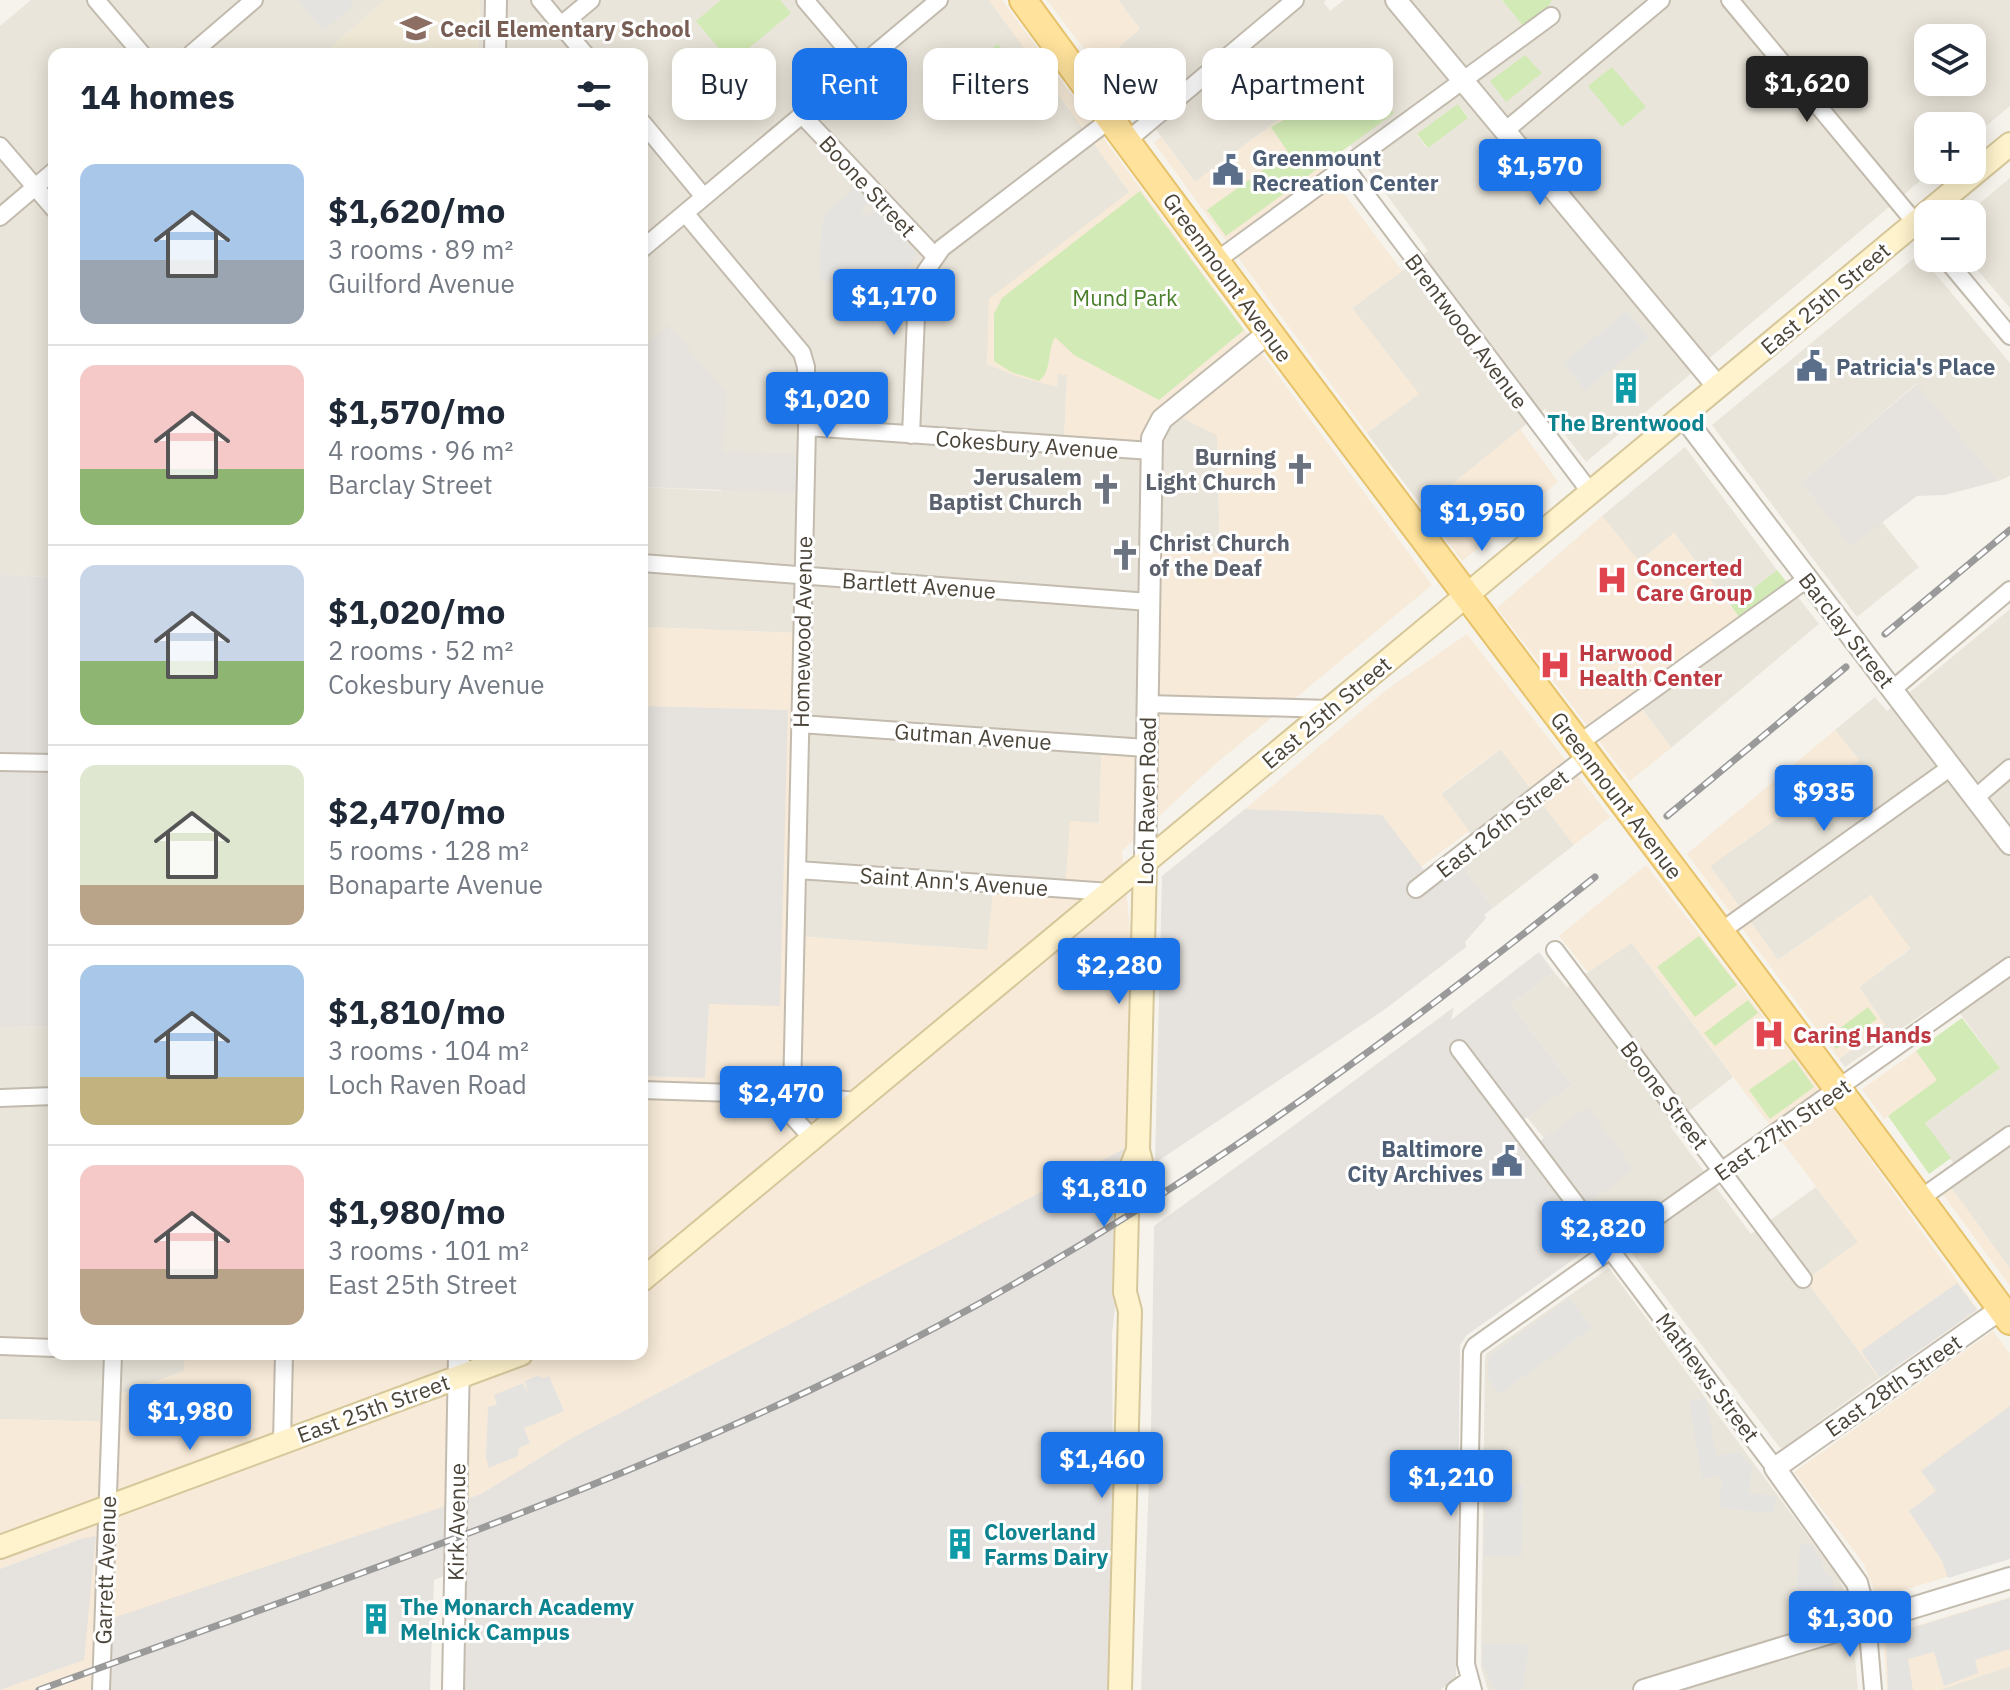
<!DOCTYPE html>
<html lang="en">
<head>
<meta charset="utf-8">
<style>
	:root { --surface:#fff; --page:#f6f6f7; --text:#1f2937; --muted:#747a83; --line:#e0e1e3; --accent:#1a73e8 }
	body { margin:0; font-family:"IBM Plex Sans",sans-serif; background:var(--page); color:var(--text); height:100vh; display:flex; flex-direction:column; font-size:30px; white-space:nowrap }
	* { box-sizing:border-box; margin:0 }
	p { font-size:26px; color:var(--muted) }
	.icon { flex:none; width:44px; height:44px; fill:none; stroke:currentColor; stroke-width:2; stroke-linecap:round; stroke-linejoin:round }
	.map { position:relative; flex:1; overflow:hidden }
	.sheet { position:absolute; left:48px; top:48px; width:600px; height:1312px; display:flex; flex-direction:column; background:var(--surface); border-radius:16px; box-shadow:0 4px 20px #0003 }
	.sheet>* { flex:none }
	.banner { position:absolute; left:672px; top:48px; width:760px; height:72px; display:flex; gap:16px }
	.controls { position:absolute; left:1914px; top:24px; display:grid; gap:16px }
	.controls a { display:grid; place-items:center; width:72px; height:72px; border-radius:16px; background:var(--surface); box-shadow:0 4px 20px #0003; font-size:40px }
	.price { position:absolute; translate:-50% -68px; padding:0 18px; border-radius:8px; background:var(--accent); color:#fff; font-size:26px; line-height:52px; filter:drop-shadow(0 2px 4px #0008) }
	.price::after { content:''; position:absolute; left:50%; top:48px; width:24px; height:18px; margin-left:-12px; background:inherit; clip-path:polygon(0 0,100% 0,50% 100%) }
	.price.current { background:#222; color:#fff }
	ul { padding:0; list-style:none }
	li { display:flex; align-items:center; gap:24px; height:200px; padding:0 32px }
	li+li { border-top:2px solid var(--line) }
	li span { display:grid; place-items:center; flex:none; width:224px; height:160px; border-radius:16px; color:#555 }
	li>.icon { margin-inline-start:auto }
	span .icon { width:96px; height:96px; fill:#fffc; stroke-width:1 }
	li b { font-size:34px }
	h2 { display:flex; justify-content:space-between; align-items:center; height:96px; padding:0 32px; font-size:34px }
	.chip { padding:0 28px; border-radius:16px; background:var(--surface); box-shadow:0 4px 20px #0003; font-size:28px; line-height:72px }
	.chip.current { background:var(--accent); color:#fff }
	.map>svg:first-child { display:block }
	.residential { fill:#eae5da; fill-rule:evenodd }
	.commercial { fill:#f7ead8 }
	.industrial { fill:#e6e2dd }
	.education { fill:#efe8d6 }
	.green { fill:#d2eab5 }
	.parking { fill:#e5e3e0 }
	.lines { fill:none; stroke-linecap:round; stroke-linejoin:round }
	.minor-casing { stroke:#c2bbae; stroke-width:20 }
	.tertiary-casing { stroke:#c2bbae; stroke-width:24 }
	.secondary-casing { stroke:#d6c79b; stroke-width:26 }
	.primary-casing { stroke:#e6c16a; stroke-width:30 }
	.minor { stroke:#fff; stroke-width:16 }
	.tertiary { stroke:#fff; stroke-width:20 }
	.secondary { stroke:#fff3cd; stroke-width:22 }
	.primary { stroke:#ffe39c; stroke-width:26 }
	.rail-casing { stroke:#9a9a9a; stroke-width:7 }
	.rail { stroke:#fff; stroke-width:4; stroke-dasharray:12; stroke-linecap:butt }
	.labels { text-anchor:middle; dominant-baseline:central; stroke-width:6; stroke-linejoin:round; paint-order:stroke }
	.education-label { font-size:22px; font-weight:bold; fill:#785e54; stroke:#fff; text-anchor:start }
	.service-label { font-size:22px; font-weight:bold; fill:#4e5e75; stroke:#fff; text-anchor:start }
	.street-label { font-size:22px; fill:#4b4439; stroke:#fff }
	.park-label { font-size:22px; fill:#4a7f2a; stroke:#fff }
	.culture-label { font-size:22px; font-weight:bold; fill:#0d838f; stroke:#fff; text-anchor:start }
	.worship-label { font-size:22px; font-weight:bold; fill:#5b616d; stroke:#fff; text-anchor:end }
	.health-label { font-size:22px; font-weight:bold; fill:#be3a42; stroke:#fff; text-anchor:start }
</style>
</head>
<body>
<div class="map">
<svg width="2010" height="1690" viewBox="0 0 2010 1690">
	<rect width="100%" height="100%" fill="#f6f3ec"/>
	<!-- residential -->
	<path class="residential" d="M31 0H385L323 54H54V578L0 574V26Z
		M480 0H989L1130 192 990 299 987 364 1056 386 1058 374 1067 375 1064 443 1171 412 1217 435 1220 553 1143 743 1102 740 1099 824 1065 891 987 950 794 936 798 633 642 627V487L721 491 723 451 669 326 642 348V54H478Z
		M1118 0H1326L1324 3 1330 11 1344 0H1502L1523 26 1547 9 1552 0H2010V106L1972 138V126H1928V170H1933L1586 462 1545 409 1423 508 1367 433 1418 393 1352 308 1428 251 1350 145 1322 165 1285 115 1195 182 1139 107 1132 112 1097 66 1140 29ZM1928 38H1972V82H1928ZM1458 104 1468 117 1427 148 1417 135Z
		M2010 178V308L1967 258H1972V214H1967Z
		M1919 254 2010 363V476L1998 481 1916 384 1801 482 1851 545 1882 522 1919 567 1857 617 1712 425Z
		M1685 447 1777 570 1731 606 1674 533 1639 562 1602 516Z
		M1797 596 1819 624 1671 748 1640 706Z
		M2010 609V1269L1950 1186 1963 1177 1925 1123 2000 1068 1948 997 1845 1067 1839 1059 1885 1025 1859 987 1910 949 1871 895 1778 960 1710 866 1859 760 1835 730 1875 697 1887 711Z
		M1501 749 1574 845 1493 908 1463 867 1483 851 1441 794Z
		M1631 942 1733 1077 1670 1126 1751 1234 1816 1187 1858 1242 1806 1280 1879 1378 1781 1449 1591 1200 1633 1169 1588 1107 1544 1138 1527 1117 1572 1085 1511 1004 1554 972 1567 987Z
		M54 1026V1354H185L184 1371 110 1398V1422L0 1419V1027Z
		M1609 1268 1839 1578 1850 1604 1858 1690H1488L1481 1667 1485 1358 1487 1353Z
		M2010 1666V1690H1939Z"/>
	<!-- commercial -->
	<path class="commercial" d="M989 0H1002L1432 585 1213 766 1122 851 1139 1017 1135 1143 572 1438 481 1494 102 1622 99 1690H0L84 1660 79 1539 0 1569V1419L109 1422 110 1398 184 1371 185 1354H642V1076L705 1078 709 1004 787 710 642 706V627L798 633 794 936 987 950 994 882 1065 890 1070 821 1099 823 1102 740 1143 743 1147 551 1220 553 1217 435 1171 413 1149 449 1064 443 1067 375 1058 374 1057 387 1016 376 987 364 989 299 1129 192Z
		M1047 0H1118L1140 29 1097 66Z
		M1285 115 1402 271 1352 308 1419 394 1367 433 1154 143 1161 137 1195 182Z
		M1520 429 1558 482 1462 561 1423 508Z
		M1602 516 1639 561 1674 533 1742 621 1635 699 1671 748 1630 781 1497 608Z
		M1467 634 1610 817 1574 845 1500 749 1441 793 1469 831 1421 867 1382 815 1245 809 1386 690Z
		M1835 730 1859 760 1710 866 1778 960 1871 895 1910 948 1859 987 1885 1025 1839 1059 1687 854Z
		M1646 865 1818 1087 1978 1310 1879 1378 1806 1280 1858 1242 1632 943 1588 972 1559 936Z
		M1916 1051 1937 1080 1884 1119 1862 1089Z
		M1950 1186 2010 1269V1286L1941 1192Z
		M1993 1331 2010 1354V1558L1877 1598 1864 1564 1794 1472Z
		M2010 1597V1666L1939 1690H1887L1883 1636Z"/>
	<!-- industrial -->
	<path class="industrial" d="M669 325 726 393 723 451 806 455V493L642 487V348Z
		M1917 384 1998 481 1945 495 1917 496 1851 546 1801 482Z
		M0 574 54 578V1026L0 1027Z
		M642 706 788 710 780 1006 709 1004 705 1078 642 1076Z
		M1245 809 1382 815 1436 886 1463 867 1493 908 1484 915 1486 918 1465 942 1466 947 1384 1010 1155 1163 1162 876Z
		M1539 952 1554 972 1511 1004 1572 1085 1512 1128 1527 1150 1588 1106 1634 1170 1573 1213 1595 1244 1467 1335 1460 1345 1456 1679 1440 1690H1141L1151 1428 1154 1226 1289 1129 1454 1007 1451 1020Z
		M1135 1143 1112 1333 1114 1690H455L457 1571 434 1580 430 1690H99L101 1622 481 1494 572 1438Z
		M96 1536 84 1660 0 1690V1569L80 1539Z"/>
	<!-- education -->
	<path class="education" d="M385 0H480L478 54H323Z"/>
	<!-- green -->
	<path class="green" d="M721 0H780L791 13 731 63 696 21Z
		M1502 0H1552L1547 9 1523 26Z
		M998 44 1006 55 950 96 942 85Z
		M1525 55 1542 73 1506 102 1490 81Z
		M1357 67 1394 113 1226 236 1207 210 1288 152 1271 127 1289 117Z
		M1612 67 1646 107 1622 127 1588 86Z
		M1458 104 1468 118 1428 148 1417 134Z
		M1140 191 1244 330 1159 400 1074 355 1055 337C1047 351 1052 371 1039 381L1011 372 994 361V314L1002 298Z
		M1777 570 1789 585 1742 621 1731 606Z
		M1699 936 1737 985 1695 1017 1657 967Z
		M1748 1000 1758 1013 1715 1046 1704 1033Z
		M1868 1007 1877 1019 1836 1049 1827 1038Z
		M1962 1018 2000 1068 1925 1123 1951 1158 1929 1174 1888 1116 1937 1080 1916 1051Z
		M1794 1059 1814 1087 1770 1119 1749 1090Z"/>
	<!-- parking -->
	<path class="parking" d="M298 0H349L353 6 323 31Z
		M856 187 869 202 862 209 864 216 876 211 917 254 898 286 819 280 822 222 829 211Z
		M1627 311 1650 338 1585 390 1563 363Z
		M1957 1283 1977 1310 1880 1378 1861 1351Z
		M1570 1298 1592 1328 1499 1394 1488 1379 1489 1356Z
		M537 1376 544 1378 549 1376 564 1411 524 1428 530 1443 519 1448 518 1456 489 1468 486 1458 488 1407 497 1405 494 1395 523 1383 528 1394 525 1381Z
		M1706 1398 1716 1456 1740 1452 1752 1467 1749 1493 1776 1496 1774 1513 1719 1508 1722 1480 1716 1476 1702 1479 1689 1401Z
		M2010 1406V1559L1948 1578 1942 1561 1909 1511 1936 1491 1921 1471Z
		M1485 1484H1523L1522 1556H1484Z
		M1810 1543 1823 1564 1824 1572 1833 1578 1835 1610 1811 1618H1794L1800 1544Z
		M2010 1598V1649L1975 1660 1978 1673 1944 1686 1934 1652 1908 1659 1913 1690H1888L1886 1636Z
		M1483 1644 1529 1645 1523 1690H1496L1482 1665Z"/>
	<g class="lines">
		<defs>
			<path id="minor" d="M96 0 142 54
				M540 0 585 54
				M805 0 861 66
				M1730 0 1928 238
				M561 25 591 0
				M191 54 254 0
				M802 115 935 256
				M642 122 704 197
				M1505 131 1661 0
				M1128 140 1295 0
				M0 146 54 209
				M1345 167 1591 493
				M685 213 802 353 806 367 807 427 792 1095
				M0 217 54 171
				M642 249 939 0
				M1945 258 2010 336
				M1216 261 1551 16
				M807 427 1151 451
				M911 435 917 292 926 271 942 248 1112 118
				M642 563 1149 602
				M1893 689 2010 590
				M1147 704 1330 709
				M800 724 1146 748
				M1578 744 1807 579
				M0 762 54 763
				M1975 798 2010 768
				M798 870 1110 892
				M1416 889 1587 756
				M1720 932 1951 767
				M1555 950 1803 1279
				M1459 1049 1775 1468
				M642 1090 792 1095 856 1101
				M773 1095 812 1138
				M0 1098 54 1096
				M1921 1198 2010 1135
				M0 1346 54 1348
				M282 1442 284 1354
				M1867 1620 1873 1690
				M101 1690 113 1354
				M1455 1690 1469 1680
				M1473 1690 1466 1664 1472 1352 1475 1346 2010 966"/>
			<path id="tertiary" d="M1396 0 1718 387
				M495 54 496 0
				M1683 416 2010 844
				M1145 863 1152 438 1162 419 1268 333
				M1867 1620 1857 1583 1775 1468 2001 1309
				M453 1690 459 1354
				M1644 1690 2010 1578"/>
			<path id="secondary" d="M1141 1162 1138 1150 1145 863
				M642 1280 2010 144
				M0 1547 521 1354
				M1120 1690 1130 1311 1125 1292 1128 1175 1138 1150"/>
			<path id="primary" d="M1023 0C1347 444 1685 878 2010 1321"/>
		</defs>
		<!-- minor casing -->
		<use href="#minor" class="minor-casing"/>
		<!-- tertiary casing -->
		<use href="#tertiary" class="tertiary-casing"/>
		<!-- secondary casing -->
		<use href="#secondary" class="secondary-casing"/>
		<!-- primary casing -->
		<use href="#primary" class="primary-casing"/>
		<!-- minor -->
		<use href="#minor" class="minor"/>
		<!-- tertiary -->
		<use href="#tertiary" class="tertiary"/>
		<!-- secondary -->
		<use href="#secondary" class="secondary"/>
		<!-- primary -->
		<use href="#primary" class="primary"/>
		<defs>
			<path id="rail" d="M1885 634 2010 530
				M1667 816 1846 667
				M39 1690C314 1589 593 1497 856 1368 1123 1237 1364 1063 1595 877"/>
		</defs>
		<!-- rail casing -->
		<use href="#rail" class="rail-casing"/>
		<!-- rail -->
		<use href="#rail" class="rail"/>
	</g>
	<!-- icons -->
	<defs>
		<symbol id="school-bare" viewBox="-9 -9 18 18"><path d="M0-5L7-2L0 1L-7-2ZM-4 1L0 2.5L4 1V4Q0 6-4 4Z" fill="#8d6e63" stroke="#fff" stroke-width="2.5" paint-order="stroke"/></symbol>
		<symbol id="civic-bare" viewBox="-9 -9 18 18"><path d="M-.6-6.5H3V-4.5H.6V-3L4-1V1h2V6H-6V1h2V-1L-.6-3ZM-1.2 2.5V6h2.4V2.5Z" fill="#5c6f8a" stroke="#fff" stroke-width="2.5" paint-order="stroke"/></symbol>
		<symbol id="building-bare" viewBox="-9 -9 18 18"><path d="M-4-6H4V6H1V3H-1V6H-4ZM-2.5-4.3h1.7v1.8h-1.7ZM.8-4.3h1.7v1.8H.8ZM-2.5-1h1.7V.8h-1.7ZM.8-1h1.7V.8H.8Z" fill="#0f9aa8" stroke="#fff" stroke-width="2.5" paint-order="stroke"/></symbol>
		<symbol id="church-bare" viewBox="-9 -9 18 18"><path d="M-1.2-6h2.4v3.5h3.3v2.4h-3.3V6h-2.4V-.1h-3.3v-2.4h3.3Z" fill="#6b7280" stroke="#fff" stroke-width="2.5" paint-order="stroke"/></symbol>
		<symbol id="hospital-bare" viewBox="-9 -9 18 18"><path d="M-5-5h3v3.5h4V-5h3V5h-3V1.5h-4V5h-3Z" fill="#e0444e" stroke="#fff" stroke-width="2.5" paint-order="stroke"/></symbol>
	</defs>
	<g fill-rule="evenodd">
		<use href="#school-bare" x="394" y="6" width="44" height="44"/>
		<use href="#civic-bare" x="1206" y="148" width="44" height="44"/>
		<use href="#civic-bare" x="1790" y="344" width="44" height="44"/>
		<use href="#building-bare" x="1604" y="366" width="44" height="44"/>
		<use href="#church-bare" x="1278" y="447" width="44" height="44"/>
		<use href="#church-bare" x="1084" y="467" width="44" height="44"/>
		<use href="#church-bare" x="1103" y="533" width="44" height="44"/>
		<use href="#hospital-bare" x="1590" y="558" width="44" height="44"/>
		<use href="#hospital-bare" x="1533" y="643" width="44" height="44"/>
		<use href="#hospital-bare" x="1747" y="1012" width="44" height="44"/>
		<use href="#civic-bare" x="1485" y="1139" width="44" height="44"/>
		<use href="#building-bare" x="938" y="1522" width="44" height="44"/>
		<use href="#building-bare" x="354" y="1597" width="44" height="44"/>
	</g>
	<g class="labels">
		<!-- education labels -->
		<g class="education-label">
			<text x="440" y="28">Cecil Elementary School</text>
		</g>
		<!-- service labels -->
		<g class="service-label">
			<text x="1252" y="157">Greenmount<tspan x="1252" dy="25">Recreation Center</tspan></text>
			<text x="1836" y="366">Patricia's Place</text>
			<text x="1483" y="1148" text-anchor="end">Baltimore<tspan x="1483" dy="25">City Archives</tspan></text>
		</g>
		<!-- street labels -->
		<g class="street-label">
			<text transform="translate(868 186) rotate(47)">Boone Street</text>
			<text transform="translate(1228 277) rotate(54)">Greenmount Avenue</text>
			<text transform="translate(1825 298) rotate(-40)">East 25th Street</text>
			<text transform="translate(1467 331) rotate(53)">Brentwood Avenue</text>
			<text transform="translate(1027 444) rotate(4)">Cokesbury Avenue</text>
			<text transform="translate(919 585) rotate(4)">Bartlett Avenue</text>
			<text transform="translate(1847 630) rotate(52)">Barclay Street</text>
			<text transform="translate(802 632) rotate(-89)">Homewood Avenue</text>
			<text transform="translate(1326 712) rotate(-40)">East 25th Street</text>
			<text transform="translate(973 736) rotate(4)">Gutman Avenue</text>
			<text transform="translate(1617 795) rotate(53)">Greenmount Avenue</text>
			<text transform="translate(1146 801) rotate(-89)">Loch Raven Road</text>
			<text transform="translate(1502 823) rotate(-38)">East 26th Street</text>
			<text transform="translate(954 881) rotate(4)">Saint Ann's Avenue</text>
			<text transform="translate(1665 1095) rotate(53)">Boone Street</text>
			<text transform="translate(1782 1129) rotate(-35)">East 27th Street</text>
			<text transform="translate(1708 1377) rotate(53)">Mathews Street</text>
			<text transform="translate(1893 1385) rotate(-35)">East 28th Street</text>
			<text transform="translate(373 1408) rotate(-20)">East 25th Street</text>
			<text transform="translate(456 1522) rotate(-89)">Kirk Avenue</text>
			<text transform="translate(105 1570) rotate(-88)">Garrett Avenue</text>
		</g>
		<!-- park labels -->
		<g class="park-label">
			<text x="1125" y="297">Mund Park</text>
		</g>
		<!-- culture labels -->
		<g class="culture-label">
			<text x="1626" y="422" text-anchor="middle">The Brentwood</text>
			<text x="984" y="1531">Cloverland<tspan x="984" dy="25">Farms Dairy</tspan></text>
			<text x="400" y="1606">The Monarch Academy<tspan x="400" dy="25">Melnick Campus</tspan></text>
		</g>
		<!-- worship labels -->
		<g class="worship-label">
			<text x="1276" y="456">Burning<tspan x="1276" dy="25">Light Church</tspan></text>
			<text x="1082" y="476">Jerusalem<tspan x="1082" dy="25">Baptist Church</tspan></text>
			<text x="1149" y="542" text-anchor="start">Christ Church<tspan x="1149" dy="25">of the Deaf</tspan></text>
		</g>
		<!-- health labels -->
		<g class="health-label">
			<text x="1636" y="567">Concerted<tspan x="1636" dy="25">Care Group</tspan></text>
			<text x="1579" y="652">Harwood<tspan x="1579" dy="25">Health Center</tspan></text>
			<text x="1793" y="1034">Caring Hands</text>
		</g>
	</g>
</svg>
<div class="controls">
<a><svg class="icon" aria-label="layers" viewBox="0 0 24 24"><path d="M12 4l9 5-9 5-9-5zM3 14l9 5 9-5"/></svg></a>
<a>+</a>
<a>−</a>
</div>
<b class="price current" style="left:1807px;top:124px">$1,620</b>
<b class="price" style="left:1540px;top:207px">$1,570</b>
<b class="price" style="left:894px;top:337px">$1,170</b>
<b class="price" style="left:827px;top:440px">$1,020</b>
<b class="price" style="left:1482px;top:553px">$1,950</b>
<b class="price" style="left:1824px;top:833px">$935</b>
<b class="price" style="left:1119px;top:1006px">$2,280</b>
<b class="price" style="left:781px;top:1134px">$2,470</b>
<b class="price" style="left:1104px;top:1229px">$1,810</b>
<b class="price" style="left:1603px;top:1269px">$2,820</b>
<b class="price" style="left:190px;top:1452px">$1,980</b>
<b class="price" style="left:1102px;top:1500px">$1,460</b>
<b class="price" style="left:1451px;top:1518px">$1,210</b>
<b class="price" style="left:1850px;top:1659px">$1,300</b>
<div class="banner">
<a class="chip">Buy</a>
<a class="chip current">Rent</a>
<a class="chip">Filters</a>
<a class="chip">New</a>
<a class="chip">Apartment</a>
</div>
<section class="sheet">
<h2>14 homes<svg class="icon" aria-label="filters" viewBox="0 0 24 24"><path d="M4 7h16M4 17h16"/><circle cx="9" cy="7" r="2"/><circle cx="15" cy="17" r="2"/></svg></h2>
<ul>
<li><span style="background:linear-gradient(#a9c7e8 60%,#9aa5b1 0)"><svg class="icon" aria-label="home" viewBox="0 0 24 24"><path d="M3 11l9-7 9 7M6 9v11h12V9"/></svg></span><div><b>$1,620/mo</b><p>3 rooms · 89 m²</p><p>Guilford Avenue</p></div></li>
<li><span style="background:linear-gradient(#f6c9c9 65%,#8fb573 0)"><svg class="icon" aria-label="home" viewBox="0 0 24 24"><path d="M3 11l9-7 9 7M6 9v11h12V9"/></svg></span><div><b>$1,570/mo</b><p>4 rooms · 96 m²</p><p>Barclay Street</p></div></li>
<li><span style="background:linear-gradient(#c9d6e8 60%,#8fb573 0)"><svg class="icon" aria-label="home" viewBox="0 0 24 24"><path d="M3 11l9-7 9 7M6 9v11h12V9"/></svg></span><div><b>$1,020/mo</b><p>2 rooms · 52 m²</p><p>Cokesbury Avenue</p></div></li>
<li><span style="background:linear-gradient(#dfe7d0 75%,#b9a48a 0)"><svg class="icon" aria-label="home" viewBox="0 0 24 24"><path d="M3 11l9-7 9 7M6 9v11h12V9"/></svg></span><div><b>$2,470/mo</b><p>5 rooms · 128 m²</p><p>Bonaparte Avenue</p></div></li>
<li><span style="background:linear-gradient(#a9c7e8 70%,#c2b280 0)"><svg class="icon" aria-label="home" viewBox="0 0 24 24"><path d="M3 11l9-7 9 7M6 9v11h12V9"/></svg></span><div><b>$1,810/mo</b><p>3 rooms · 104 m²</p><p>Loch Raven Road</p></div></li>
<li><span style="background:linear-gradient(#f6c9c9 65%,#b9a48a 0)"><svg class="icon" aria-label="home" viewBox="0 0 24 24"><path d="M3 11l9-7 9 7M6 9v11h12V9"/></svg></span><div><b>$1,980/mo</b><p>3 rooms · 101 m²</p><p>East 25th Street</p></div></li>
</ul>
</section>
</div>
</body>
</html>
